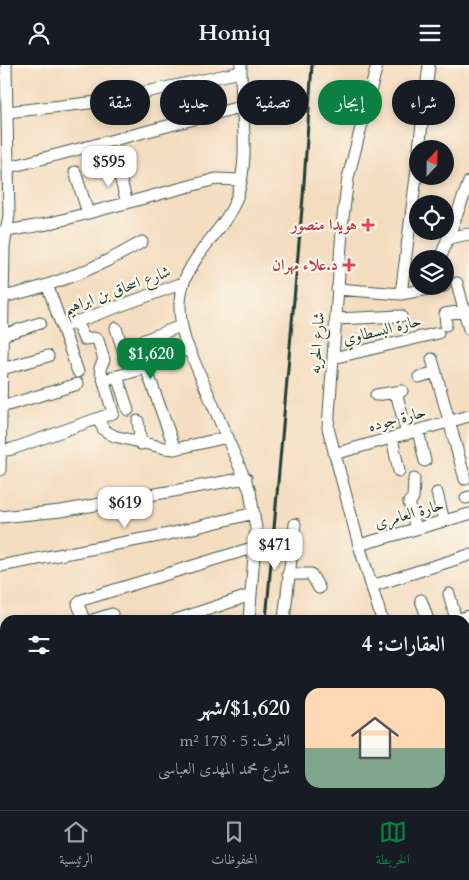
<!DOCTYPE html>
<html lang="ar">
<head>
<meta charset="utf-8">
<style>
	:root { --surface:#171b24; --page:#242831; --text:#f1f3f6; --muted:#9ea1a6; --line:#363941; --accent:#0b8043 }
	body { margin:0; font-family:Cardo,Amiri,serif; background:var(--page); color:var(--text); direction:rtl; height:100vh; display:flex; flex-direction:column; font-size:19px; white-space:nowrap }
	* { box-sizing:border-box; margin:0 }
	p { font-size:16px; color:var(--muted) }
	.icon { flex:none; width:28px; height:28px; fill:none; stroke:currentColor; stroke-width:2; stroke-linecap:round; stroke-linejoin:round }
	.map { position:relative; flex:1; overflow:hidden; direction:ltr }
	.drawer { position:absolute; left:0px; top:550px; width:470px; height:195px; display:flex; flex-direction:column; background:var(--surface); border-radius:15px 15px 0 0; box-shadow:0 2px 8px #0003; direction:rtl }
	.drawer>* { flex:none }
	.banner { position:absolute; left:15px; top:15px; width:440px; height:45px; direction:rtl; display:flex; gap:10px }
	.needle { width:32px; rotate:22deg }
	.controls { position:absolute; left:409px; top:75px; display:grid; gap:10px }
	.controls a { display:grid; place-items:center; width:45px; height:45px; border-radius:50%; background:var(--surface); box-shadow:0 2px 8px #0003; font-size:25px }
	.price { position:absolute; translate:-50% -42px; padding:0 11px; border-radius:10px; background:#fff; color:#222; font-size:16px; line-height:32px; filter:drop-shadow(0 1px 2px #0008) }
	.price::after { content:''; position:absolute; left:50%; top:30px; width:15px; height:11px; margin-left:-8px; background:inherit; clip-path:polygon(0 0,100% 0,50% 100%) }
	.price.on { background:var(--accent); color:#fff }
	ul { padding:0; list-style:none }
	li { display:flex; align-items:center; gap:15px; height:125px; padding:0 25px }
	li span { display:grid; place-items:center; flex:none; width:140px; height:100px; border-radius:15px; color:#555 }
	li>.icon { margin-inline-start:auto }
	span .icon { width:60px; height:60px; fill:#fffc; stroke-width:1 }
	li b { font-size:21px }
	h2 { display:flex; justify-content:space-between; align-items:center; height:60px; padding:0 25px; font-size:21px }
	.tag { padding:0 18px; border-radius:22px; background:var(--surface); box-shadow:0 2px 8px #0003; font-size:18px; line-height:45px }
	.tag.on { background:var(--accent); color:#fff }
	header { display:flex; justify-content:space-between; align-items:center; height:65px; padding:0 25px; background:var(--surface); font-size:22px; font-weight:800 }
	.tab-bar { display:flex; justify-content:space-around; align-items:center; height:70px; border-top:1px solid var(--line); background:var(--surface); font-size:14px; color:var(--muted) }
	.tab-bar a { display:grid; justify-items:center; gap:2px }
	.tab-bar .on { color:var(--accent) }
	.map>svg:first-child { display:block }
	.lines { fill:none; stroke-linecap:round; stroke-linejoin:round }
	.minor-casing { stroke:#3f5549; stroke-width:13 }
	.minor { stroke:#fff; stroke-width:11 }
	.rail { stroke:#1f3d34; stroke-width:3 }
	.health-dot { fill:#e0444e; stroke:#fbf7ec; stroke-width:2 }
	.labels { text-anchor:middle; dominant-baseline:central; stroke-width:4.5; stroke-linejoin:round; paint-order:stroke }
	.health-label { font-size:16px; font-weight:bold; fill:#be3a42; stroke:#fbf7ec; text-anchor:end }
	.street-label { font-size:16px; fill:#1f3d34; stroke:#fbf7ec }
</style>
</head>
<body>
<header><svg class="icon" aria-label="menu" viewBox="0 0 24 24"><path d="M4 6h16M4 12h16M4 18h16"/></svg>Homiq<svg class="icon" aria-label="person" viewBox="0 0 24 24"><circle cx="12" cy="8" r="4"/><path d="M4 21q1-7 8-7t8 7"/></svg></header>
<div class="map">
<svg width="469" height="745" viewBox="0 0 469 745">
	<rect width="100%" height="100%" fill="#fbf7ec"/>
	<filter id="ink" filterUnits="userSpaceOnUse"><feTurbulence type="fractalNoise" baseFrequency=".02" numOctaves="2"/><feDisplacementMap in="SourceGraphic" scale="10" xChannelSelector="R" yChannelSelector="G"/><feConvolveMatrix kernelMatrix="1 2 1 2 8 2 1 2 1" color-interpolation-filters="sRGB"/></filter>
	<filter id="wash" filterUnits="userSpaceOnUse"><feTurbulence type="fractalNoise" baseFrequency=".0096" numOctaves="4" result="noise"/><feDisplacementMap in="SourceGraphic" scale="20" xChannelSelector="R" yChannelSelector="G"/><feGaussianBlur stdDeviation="1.12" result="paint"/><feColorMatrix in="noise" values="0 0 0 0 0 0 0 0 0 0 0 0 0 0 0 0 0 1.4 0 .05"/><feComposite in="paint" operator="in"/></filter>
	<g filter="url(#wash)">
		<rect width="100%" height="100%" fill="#f4dcbe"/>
	</g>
	<g filter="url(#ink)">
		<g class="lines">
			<defs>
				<path id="minor" d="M241 0C240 43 251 90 237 132 232 147 223 159 213 171 184 208 172 227 185 275L250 426 256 464 249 555
					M377 0 348 113 343 152 328 363 359 480 382 555
					M7 47 98 37 241 7
					M419 84 429 0
					M117 101 127 138
					M10 102 244 41
					M75 107 88 148
					M1 167 47 159 216 114 240 115
					M449 173 469 169
					M440 194 469 117
					M457 218 469 264
					M48 222 78 307
					M337 224 401 229 444 221
					M401 229 418 96
					M3 232C53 221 98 203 142 177
					M336 254 401 251
					M446 260 445 249 469 245
					M62 262 183 218
					M116 263 124 288
					M3 270 40 258
					M139 277 181 261
					M333 293 438 268
					M432 294 465 414
					M146 303 175 384
					M2 304 48 291
					M117 311 128 345
					M419 312 436 307
					M104 315 146 303 148 298 189 284
					M396 327 407 369
					M376 330 402 326
					M1 342 78 319
					M98 354 104 365 114 371 165 383 175 384 228 372
					M138 356 141 379
					M418 366 425 396
					M392 373 399 406
					M0 386 12 384 113 348 100 303 104 295 98 275 94 273 84 274 76 256
					M334 389 469 351
					M0 405 4 182 9 150 6 0
					M414 414 413 433 409 437 416 464
					M437 428 444 456
					M466 433 469 432
					M0 452 61 446 246 413
					M359 480 469 449
					M0 501 169 469 254 448
					M288 509H311L319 523
					M372 521 469 490
					M449 529 456 555
					M421 535 428 555
					M84 555 78 539 82 535 255 482
					M93 555 112 549
					M176 555 251 530
					M284 555 295 459
					M456 555 469 551
					M465 630 469 629
					M465 699 469 697
					M0 735H5
					M140 740 143 745
					M374 740V745
					M454 740 456 745
					M240 745 241 740
					M265 745 266 740
					M306 745 316 740
					M344 745 355 740"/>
			</defs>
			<!-- minor casing -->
			<use href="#minor" class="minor-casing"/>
			<!-- minor -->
			<use href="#minor" class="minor"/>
			<!-- rail -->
			<path class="rail" d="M266 555 303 132 312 0
				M249 745V740"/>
		</g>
	</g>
	<!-- markers -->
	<g class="health-dot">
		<path d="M365.5 152.5h5v5h5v5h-5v5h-5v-5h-5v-5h5z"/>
		<path d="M346.5 192.5h5v5h5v5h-5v5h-5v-5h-5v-5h5z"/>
	</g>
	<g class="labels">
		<!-- health labels -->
		<g class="health-label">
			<text x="357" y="160">هويدا منصور</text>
			<text x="338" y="200">د.علاء مهران</text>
		</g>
		<!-- street labels -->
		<g class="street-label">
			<text transform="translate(117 225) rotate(-20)">شارع اسحاق بن ابراهيم</text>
			<text transform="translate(382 265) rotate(-14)">حارة البسطاوي</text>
			<text transform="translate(317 278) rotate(-86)">شارع الحريه</text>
			<text transform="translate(397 354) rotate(-15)">حارة جوده</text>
			<text transform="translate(409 449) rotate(-16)">حارة العامرى</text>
		</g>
	</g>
</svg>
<div class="controls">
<a><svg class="needle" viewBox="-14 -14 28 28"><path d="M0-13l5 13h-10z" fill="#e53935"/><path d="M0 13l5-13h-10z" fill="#9ea1a6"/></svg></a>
<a><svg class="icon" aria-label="locate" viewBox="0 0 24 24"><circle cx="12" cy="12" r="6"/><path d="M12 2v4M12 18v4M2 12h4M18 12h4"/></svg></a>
<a><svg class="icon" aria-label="layers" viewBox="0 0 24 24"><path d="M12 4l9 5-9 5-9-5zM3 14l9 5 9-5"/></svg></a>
</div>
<b class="price" style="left:109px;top:123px">$595</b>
<b class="price on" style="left:151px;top:315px">$1,620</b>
<b class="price" style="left:125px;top:464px">$619</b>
<b class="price" style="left:275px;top:506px">$471</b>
<div class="banner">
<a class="tag">شراء</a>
<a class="tag on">إيجار</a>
<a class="tag">تصفية</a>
<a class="tag">جديد</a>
<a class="tag">شقة</a>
</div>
<section class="drawer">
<h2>العقارات: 4<svg class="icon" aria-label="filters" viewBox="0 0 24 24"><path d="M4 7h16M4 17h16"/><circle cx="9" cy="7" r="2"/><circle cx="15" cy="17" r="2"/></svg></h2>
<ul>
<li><span style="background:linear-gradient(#ffd9b3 60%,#7fa58c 0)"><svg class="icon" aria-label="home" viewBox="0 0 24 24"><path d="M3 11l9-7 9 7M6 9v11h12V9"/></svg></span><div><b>$1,620/شهر</b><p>الغرف: 5 · 178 m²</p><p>شارع محمد المهدى العباسى</p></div></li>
</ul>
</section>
</div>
<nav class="tab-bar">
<a class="on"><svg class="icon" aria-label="map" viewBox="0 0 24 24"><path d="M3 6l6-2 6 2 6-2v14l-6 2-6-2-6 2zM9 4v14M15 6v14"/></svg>الخريطة</a>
<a><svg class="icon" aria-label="saved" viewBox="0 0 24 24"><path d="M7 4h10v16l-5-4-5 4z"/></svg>المحفوظات</a>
<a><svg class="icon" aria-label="home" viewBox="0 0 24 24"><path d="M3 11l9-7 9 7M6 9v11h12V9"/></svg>الرئيسية</a>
</nav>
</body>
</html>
